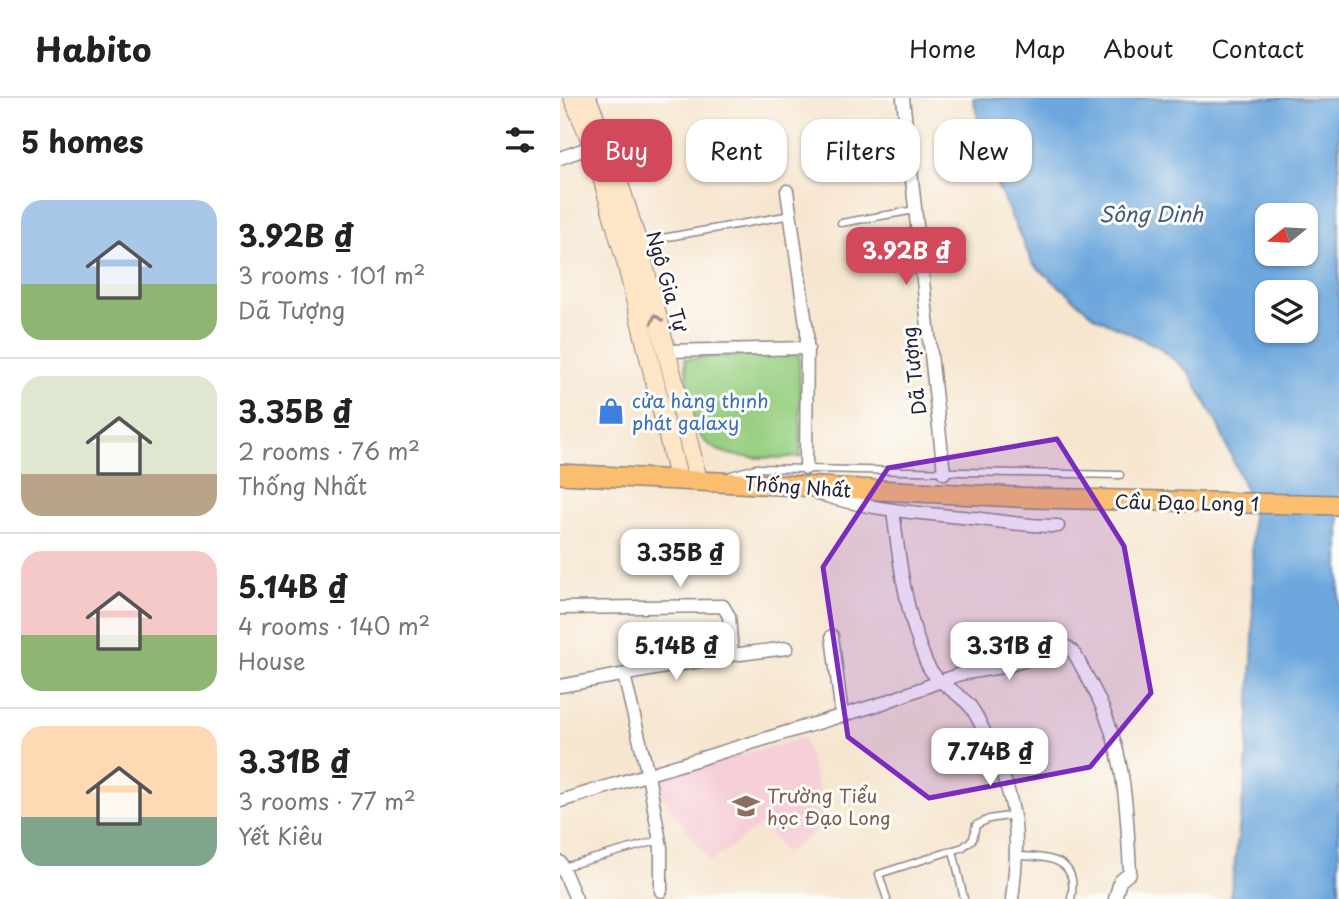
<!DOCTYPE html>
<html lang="en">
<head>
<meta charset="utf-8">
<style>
	:root { --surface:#fff; --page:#f6f6f6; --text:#222; --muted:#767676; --line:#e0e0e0; --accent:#d1495b }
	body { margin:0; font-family:"Playpen Sans",sans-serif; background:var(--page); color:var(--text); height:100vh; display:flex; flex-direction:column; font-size:26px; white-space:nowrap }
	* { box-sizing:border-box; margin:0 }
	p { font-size:23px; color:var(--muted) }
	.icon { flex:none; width:38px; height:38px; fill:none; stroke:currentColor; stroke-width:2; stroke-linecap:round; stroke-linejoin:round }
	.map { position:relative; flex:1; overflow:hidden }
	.details { display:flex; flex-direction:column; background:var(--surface); width:560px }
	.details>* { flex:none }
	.banner { position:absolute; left:21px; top:21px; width:653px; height:63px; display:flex; gap:14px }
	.needle { width:46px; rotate:252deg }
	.tools { position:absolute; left:695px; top:105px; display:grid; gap:14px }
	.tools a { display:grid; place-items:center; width:63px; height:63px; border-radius:14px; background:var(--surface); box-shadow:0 2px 5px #0004; font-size:35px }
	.price { position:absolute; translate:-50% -60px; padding:0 16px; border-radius:14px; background:#fff; color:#222; font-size:23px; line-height:46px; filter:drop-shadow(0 2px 4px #0008) }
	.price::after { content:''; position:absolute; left:50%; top:42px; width:21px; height:16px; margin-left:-10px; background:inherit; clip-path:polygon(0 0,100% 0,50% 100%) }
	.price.on { background:var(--accent); color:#fff }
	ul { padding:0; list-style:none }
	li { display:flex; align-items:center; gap:21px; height:175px; padding:0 21px }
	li+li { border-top:2px solid var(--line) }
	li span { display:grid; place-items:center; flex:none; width:196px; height:140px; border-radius:21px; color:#555 }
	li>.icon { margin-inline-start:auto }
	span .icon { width:84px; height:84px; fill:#fffc; stroke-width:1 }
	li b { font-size:30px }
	h2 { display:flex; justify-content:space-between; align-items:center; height:84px; padding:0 21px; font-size:30px }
	.tag { padding:0 24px; border-radius:21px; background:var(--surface); box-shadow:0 2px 5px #0004; font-size:24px; line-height:63px }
	.tag.on { background:var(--accent); color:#fff }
	header { display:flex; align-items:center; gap:42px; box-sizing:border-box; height:98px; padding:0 35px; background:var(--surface); border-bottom:2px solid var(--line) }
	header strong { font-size:33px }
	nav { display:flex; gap:38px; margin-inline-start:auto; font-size:24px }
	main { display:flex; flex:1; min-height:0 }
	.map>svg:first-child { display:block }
	.built { fill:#f6cfd8 }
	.green { fill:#98cf82; stroke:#5d785e; stroke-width:2 }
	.water { fill:#6da7dd; stroke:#48648c; stroke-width:2; fill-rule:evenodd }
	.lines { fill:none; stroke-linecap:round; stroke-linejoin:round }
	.lane-casing { stroke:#8c8486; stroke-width:9 }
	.street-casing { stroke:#8c8486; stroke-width:15 }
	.secondary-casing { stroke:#8c8486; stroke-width:20 }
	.primary-casing { stroke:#8c8486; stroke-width:22 }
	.lane { stroke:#fff; stroke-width:6 }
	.street { stroke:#fff; stroke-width:12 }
	.secondary { stroke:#fde5c5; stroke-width:18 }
	.primary { stroke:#fbbd6e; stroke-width:19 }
	.oneway { stroke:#9a8d87 }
	.marked { fill:#7b2cbf; fill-opacity:0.2; stroke:#7b2cbf; stroke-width:5; stroke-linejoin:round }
	.labels { text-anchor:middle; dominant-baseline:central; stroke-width:6; stroke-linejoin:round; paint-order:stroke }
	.street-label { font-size:19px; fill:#22223b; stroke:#fdfcf7 }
	.shop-label { font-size:19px; fill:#366cbe; stroke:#fdfcf7; text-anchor:start }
	.education-label { font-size:19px; fill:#785e54; stroke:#fdfcf7; text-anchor:start }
	.water-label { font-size:21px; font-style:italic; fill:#40577c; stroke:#fdfcf7 }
</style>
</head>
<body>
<header>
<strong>Habito</strong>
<nav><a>Home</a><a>Map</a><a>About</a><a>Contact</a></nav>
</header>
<main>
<section class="details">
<h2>5 homes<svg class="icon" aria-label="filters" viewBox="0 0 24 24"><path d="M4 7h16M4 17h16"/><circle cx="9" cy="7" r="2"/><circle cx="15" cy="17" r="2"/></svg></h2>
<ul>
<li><span style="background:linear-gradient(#a9c7e8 60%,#8fb573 0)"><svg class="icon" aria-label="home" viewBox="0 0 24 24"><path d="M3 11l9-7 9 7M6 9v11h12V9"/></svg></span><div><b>3.92B ₫</b><p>3 rooms · 101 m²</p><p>Dã Tượng</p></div></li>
<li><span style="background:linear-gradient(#dfe7d0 70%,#b9a48a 0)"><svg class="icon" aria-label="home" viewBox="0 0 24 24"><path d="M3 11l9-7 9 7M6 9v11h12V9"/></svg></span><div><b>3.35B ₫</b><p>2 rooms · 76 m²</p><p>Thống Nhất</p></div></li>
<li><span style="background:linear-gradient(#f6c9c9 60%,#8fb573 0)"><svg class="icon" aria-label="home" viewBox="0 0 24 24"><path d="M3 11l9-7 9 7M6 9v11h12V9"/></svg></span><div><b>5.14B ₫</b><p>4 rooms · 140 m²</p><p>House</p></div></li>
<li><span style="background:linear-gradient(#ffd9b3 65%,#7fa58c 0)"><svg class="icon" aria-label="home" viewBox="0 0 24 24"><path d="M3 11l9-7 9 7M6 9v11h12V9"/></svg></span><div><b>3.31B ₫</b><p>3 rooms · 77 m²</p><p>Yết Kiêu</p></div></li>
</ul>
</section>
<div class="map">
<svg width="779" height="801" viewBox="0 0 779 801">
	<rect width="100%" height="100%" fill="#fdfcf7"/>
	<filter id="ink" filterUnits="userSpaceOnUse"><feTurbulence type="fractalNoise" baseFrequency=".0143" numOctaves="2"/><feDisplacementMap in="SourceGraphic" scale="14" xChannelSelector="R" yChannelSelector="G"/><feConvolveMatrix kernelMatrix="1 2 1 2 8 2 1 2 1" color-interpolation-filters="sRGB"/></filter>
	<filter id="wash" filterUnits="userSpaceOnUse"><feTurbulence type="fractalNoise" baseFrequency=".00686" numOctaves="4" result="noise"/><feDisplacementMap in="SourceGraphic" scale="28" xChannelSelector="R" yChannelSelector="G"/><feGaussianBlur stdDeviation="1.57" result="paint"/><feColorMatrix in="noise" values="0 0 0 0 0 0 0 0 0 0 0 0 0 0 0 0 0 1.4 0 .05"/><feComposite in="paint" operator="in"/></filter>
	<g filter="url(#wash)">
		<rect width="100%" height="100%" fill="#f6e6d0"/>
		<!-- built -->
		<path class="built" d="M244 640 268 725 225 756 203 726 149 764 97 691 105 677Z"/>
		<!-- green -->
		<path class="green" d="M239 253 241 359C205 359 149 368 134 326 127 307 128 282 125 261Z"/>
		<!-- water -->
		<path class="water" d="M413 0H779V801H670L686 678 693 544 692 407 658 327 629 274 597 248 535 219 473 166 431 74ZM707 117H746V156H707ZM707 194H746V233H707Z"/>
	</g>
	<g filter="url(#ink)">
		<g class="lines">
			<defs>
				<path id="lane" d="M281 125 355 112
					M80 144 231 117
					M171 377 196 370 560 377
					M393 752 404 801
					M458 758C488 759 520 760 511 801
					M3 769 100 742
					M327 801 319 776 403 749 413 741 416 727 429 721 454 717"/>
				<path id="street" d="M343 0 384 375
					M0 60 33 48
					M227 93 247 233 246 370
					M105 253 248 250
					M257 395C307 412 359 415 412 420 441 423 469 429 498 428
					M333 412C339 462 346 517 366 564 375 585 395 591 410 608 419 620 426 637 432 651 458 707 460 740 452 801
					M0 510 163 508 169 518 172 557
					M272 538 282 618
					M64 577 88 677 101 749V793
					M0 588 172 557 227 550
					M0 703 320 606 400 576 447 568 507 549C516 554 520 567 525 575 565 643 566 699 570 775L560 783 555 801
					M0 764 16 801"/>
				<path id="secondary" d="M13 0 33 48 66 164 118 380
					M27 0C77 117 107 257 138 382"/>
				<path id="primary" d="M0 376 475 400 779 407"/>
			</defs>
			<!-- lane casing -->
			<use href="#lane" class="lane-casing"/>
			<!-- street casing -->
			<use href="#street" class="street-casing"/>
			<!-- secondary casing -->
			<use href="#secondary" class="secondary-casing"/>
			<!-- primary casing -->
			<use href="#primary" class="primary-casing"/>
			<!-- lane -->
			<use href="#lane" class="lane"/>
			<!-- street -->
			<use href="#street" class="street"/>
			<!-- secondary -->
			<use href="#secondary" class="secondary"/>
			<!-- primary -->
			<use href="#primary" class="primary"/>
		</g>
		<!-- one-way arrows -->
		<defs><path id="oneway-chevron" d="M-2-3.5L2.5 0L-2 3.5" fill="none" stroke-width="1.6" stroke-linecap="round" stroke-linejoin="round" transform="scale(1.75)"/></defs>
		<use class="oneway" href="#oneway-chevron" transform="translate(96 221) rotate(-106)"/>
	</g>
	<!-- marked area -->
	<path class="marked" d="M497 341 564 448 591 595 530 669 369 700 288 639 263 469 328 370Z"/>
	<!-- icons -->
	<defs>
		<symbol id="shop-bare" viewBox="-9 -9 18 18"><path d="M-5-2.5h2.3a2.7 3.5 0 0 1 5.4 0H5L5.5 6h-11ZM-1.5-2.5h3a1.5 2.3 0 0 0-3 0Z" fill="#3f7fe0" stroke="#fdfcf7" stroke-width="2.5" paint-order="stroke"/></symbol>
		<symbol id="school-bare" viewBox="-9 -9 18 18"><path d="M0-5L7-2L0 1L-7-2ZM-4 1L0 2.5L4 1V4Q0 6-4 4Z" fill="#8d6e63" stroke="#fdfcf7" stroke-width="2.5" paint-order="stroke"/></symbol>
	</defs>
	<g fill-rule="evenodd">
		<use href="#shop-bare" x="32" y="294" width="38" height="38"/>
		<use href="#school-bare" x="167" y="689" width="38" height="38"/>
	</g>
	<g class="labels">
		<!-- street labels -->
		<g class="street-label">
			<text transform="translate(108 183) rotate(74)">Ngô Gia Tự</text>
			<text transform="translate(353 273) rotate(-97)">Dã Tượng</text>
			<text transform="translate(238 388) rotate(4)">Thống Nhất</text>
			<text transform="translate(627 404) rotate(1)">Cầu Đạo Long 1</text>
		</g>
		<!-- shop labels -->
		<g class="shop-label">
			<text x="72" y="302">cửa hàng thịnh<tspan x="72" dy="22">phát galaxy</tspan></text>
		</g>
		<!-- education labels -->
		<g class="education-label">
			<text x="207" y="697">Trường Tiểu<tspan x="207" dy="22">học Đạo Long</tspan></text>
		</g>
		<!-- water labels -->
		<g class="water-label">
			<text x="591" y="115">Sông Dinh</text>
		</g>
	</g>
</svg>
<div class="tools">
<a><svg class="needle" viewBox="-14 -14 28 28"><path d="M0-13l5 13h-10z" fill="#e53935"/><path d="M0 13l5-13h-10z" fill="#767676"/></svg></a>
<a><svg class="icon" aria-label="layers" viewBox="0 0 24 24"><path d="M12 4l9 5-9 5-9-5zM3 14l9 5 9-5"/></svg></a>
</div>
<b class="price on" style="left:346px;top:189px">3.92B ₫</b>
<b class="price" style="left:120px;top:491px">3.35B ₫</b>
<b class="price" style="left:116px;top:584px">5.14B ₫</b>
<b class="price" style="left:449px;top:584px">3.31B ₫</b>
<b class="price" style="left:430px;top:690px">7.74B ₫</b>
<div class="banner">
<a class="tag on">Buy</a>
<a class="tag">Rent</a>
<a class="tag">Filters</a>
<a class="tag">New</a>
</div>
</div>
</main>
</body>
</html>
